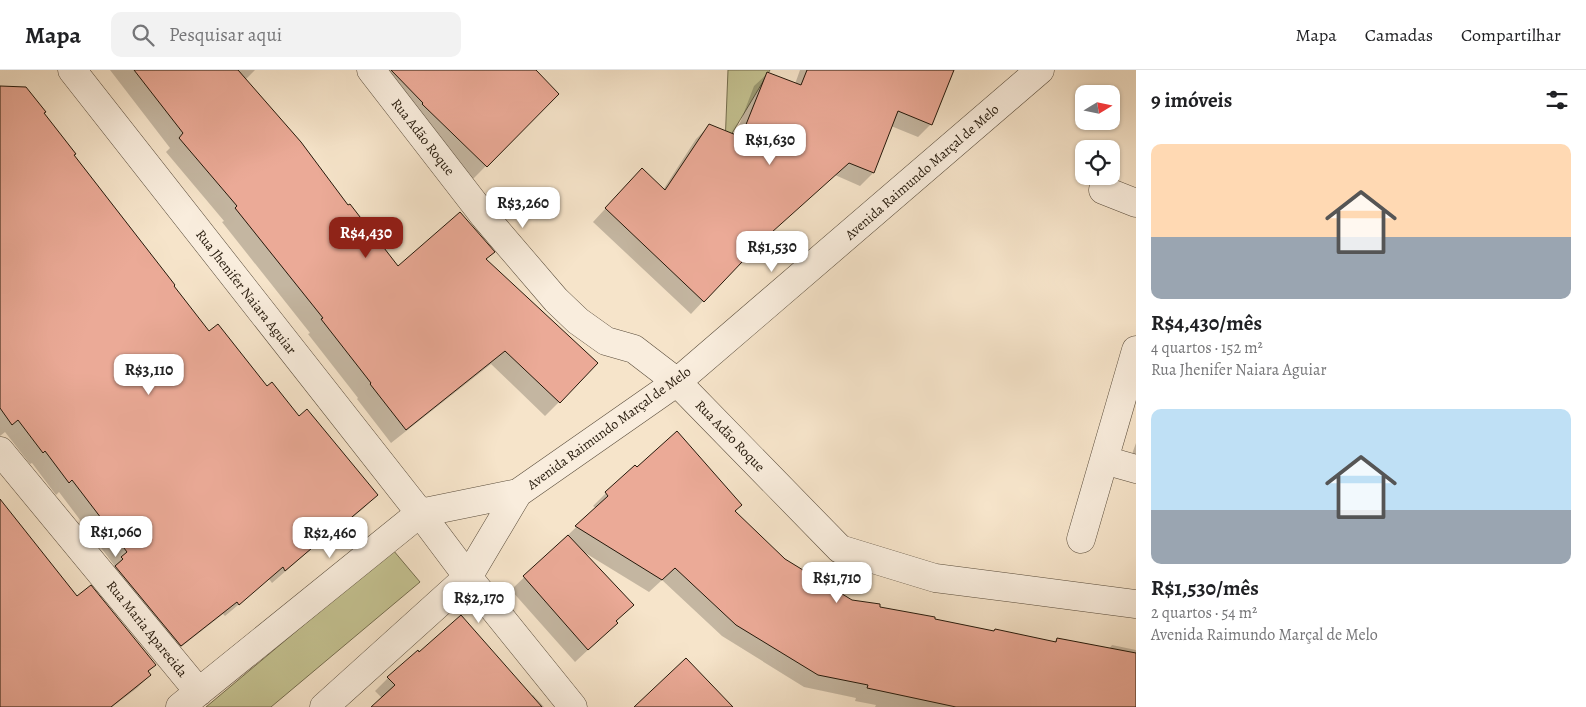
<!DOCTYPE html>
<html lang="pt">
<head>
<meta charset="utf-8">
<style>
	:root { --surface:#fff; --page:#f2f2f2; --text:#202124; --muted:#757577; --line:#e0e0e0; --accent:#8f2418 }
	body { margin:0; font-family:Alegreya,serif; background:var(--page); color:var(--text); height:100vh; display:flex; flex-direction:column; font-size:19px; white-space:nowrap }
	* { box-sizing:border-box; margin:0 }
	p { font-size:16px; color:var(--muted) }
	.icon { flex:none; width:28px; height:28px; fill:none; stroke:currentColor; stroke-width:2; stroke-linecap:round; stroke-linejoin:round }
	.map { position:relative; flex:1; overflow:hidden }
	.panel { display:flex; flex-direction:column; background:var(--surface); width:450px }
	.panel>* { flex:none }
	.needle { width:32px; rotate:80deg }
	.fabs { position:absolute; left:1075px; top:15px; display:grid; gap:10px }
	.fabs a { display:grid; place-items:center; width:45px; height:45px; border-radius:10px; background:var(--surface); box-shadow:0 1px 4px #0004; font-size:25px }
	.price { position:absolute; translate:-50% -42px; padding:0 11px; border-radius:10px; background:#fff; color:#222; font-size:16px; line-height:32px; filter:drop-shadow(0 1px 2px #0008) }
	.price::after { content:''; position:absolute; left:50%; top:30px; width:15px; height:11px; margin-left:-8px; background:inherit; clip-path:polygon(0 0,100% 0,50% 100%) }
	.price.selected { background:var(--accent); color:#fff }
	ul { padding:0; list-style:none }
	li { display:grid; align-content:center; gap:10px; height:265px; padding:0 15px }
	li span { display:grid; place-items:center; height:155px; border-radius:10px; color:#555 }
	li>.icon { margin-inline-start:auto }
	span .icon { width:90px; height:90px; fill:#fffc; stroke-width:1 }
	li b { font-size:21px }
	h2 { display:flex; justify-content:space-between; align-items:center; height:60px; padding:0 15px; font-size:21px }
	header { display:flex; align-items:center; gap:30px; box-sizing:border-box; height:70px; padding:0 25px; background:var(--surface); border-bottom:1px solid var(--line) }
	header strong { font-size:24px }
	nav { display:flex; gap:28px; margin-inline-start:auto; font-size:18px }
	.search { width:350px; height:45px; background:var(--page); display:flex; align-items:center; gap:12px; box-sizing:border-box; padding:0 18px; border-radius:10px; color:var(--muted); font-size:19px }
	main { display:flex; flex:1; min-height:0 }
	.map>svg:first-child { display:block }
	.green { fill:#c4c291; stroke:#746d4e }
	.shadow { fill:#0003 }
	.building { fill:#ebaa97; stroke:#24180a }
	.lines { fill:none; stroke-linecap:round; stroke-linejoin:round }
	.minor-casing { stroke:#584b3a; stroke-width:29 }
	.minor { stroke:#f9eddd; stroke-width:28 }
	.labels { text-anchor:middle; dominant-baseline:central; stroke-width:4; stroke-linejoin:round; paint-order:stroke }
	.street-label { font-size:14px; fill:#24180a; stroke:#f9eddd }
</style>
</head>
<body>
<header>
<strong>Mapa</strong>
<div class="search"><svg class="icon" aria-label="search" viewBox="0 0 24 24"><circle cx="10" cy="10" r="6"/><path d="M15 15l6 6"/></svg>Pesquisar aqui</div>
<nav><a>Mapa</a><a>Camadas</a><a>Compartilhar</a></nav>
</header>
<main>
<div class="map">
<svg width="1136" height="637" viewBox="0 0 1136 637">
	<rect width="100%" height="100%" fill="#f6e4ca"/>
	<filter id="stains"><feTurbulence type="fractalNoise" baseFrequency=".004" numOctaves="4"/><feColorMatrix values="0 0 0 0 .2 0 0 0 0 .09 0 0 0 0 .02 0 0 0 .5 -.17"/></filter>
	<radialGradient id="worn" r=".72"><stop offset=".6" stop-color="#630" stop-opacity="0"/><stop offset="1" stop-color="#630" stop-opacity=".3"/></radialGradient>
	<!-- green -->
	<path class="green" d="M728 0H770L725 75Z
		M393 480 420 512 271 637H206Z"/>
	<!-- shadow -->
	<path class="shadow" d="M110 0H255L245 10 398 198 493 182 485 190 559 332 545 346 491 294 391 373 357 329 358 328 308 264 310 263 222 152 224 151 166 82 170 78Z
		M383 0H534L557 24 473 109 410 47Z
		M800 0H940L931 54 918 67 891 56 873 103 860 116 835 105 752 179 691 244 593 152 629 113 663 120 696 69 709 56 735 66 754 16 767 4 795 14Z
		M0 17 42 44 72 85 209 263 299 347 376 425 364 438 319 475 318 473 272 513 269 509 225 546 223 544 167 588 109 500 114 495 59 422 56 425 32 393 30 394 5 362 0 366Z
		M1136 373V410L1124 406Z
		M606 423 734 442 784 490 852 531 933 550 1054 572 1057 569 1109 579 1112 575 1136 580V637H875L876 635 855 631 856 628 804 617 722 566 662 510 649 522 582 481 615 552 603 566 575 592 511 520 596 438 593 436Z
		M0 433 77 528 155 595 147 602 150 605 137 618 112 637H0Z
		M388 608 531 626 533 625 544 637H373L382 628 375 621Z"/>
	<!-- building -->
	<path class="building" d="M134 0H238L301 72 348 135 350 134 398 196 460 142 495 182 486 189 598 293 560 333 505 281 406 360 370 314 371 313 321 249 323 248 235 138 237 136 179 68 183 63Z
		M391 0H536L559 24 487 97 422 34 423 33Z
		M807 0H954L932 55 898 41 874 103 849 93 762 171 704 232 605 138 642 98 665 120 709 54 741 67 767 2 801 15Z
		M0 16 26 17 46 42 44 43 76 84 74 85 175 215 174 216 209 261 218 254 267 316 272 312 299 346 307 339 378 425 333 463 332 461 285 501 283 497 239 535 237 532 181 576 115 496 123 489 121 487 127 482 72 410 69 413 45 381 43 383 18 350 12 355 0 338Z
		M677 361 742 435 735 441 785 489 852 530 880 534V537L935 547V549L994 561 995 559 1056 572 1057 568 1136 583V637H956L867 618 868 615 818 605 736 555 675 498 662 510 575 456 608 426 605 422 635 395 637 397Z
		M0 429 77 526 91 515 156 595 148 601 151 605 111 637H0Z
		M568 465 634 535 616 551 618 553 588 580 523 506Z
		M461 545 542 637H371L395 615 387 607 418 580 419 582Z
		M686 588 733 637H634Z"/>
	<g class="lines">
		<defs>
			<path id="minor" d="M72 0 420 443 468 507 573 637
				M371 0 484 146 556 230 578 251 606 271 634 279 677 312 840 479 935 508 1136 534
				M1103 120 1136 133
				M0 381 199 622
				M1104 390 1136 399
				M1081 469 1136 280
				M180 637 420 443 518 423 677 312 1040 0
				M324 637 468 507 518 423"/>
		</defs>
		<!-- minor casing -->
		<use href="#minor" class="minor-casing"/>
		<!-- minor -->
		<use href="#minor" class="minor"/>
	</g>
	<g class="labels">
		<!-- street labels -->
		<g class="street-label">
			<text transform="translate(423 67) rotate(52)">Rua Adão Roque</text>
			<text transform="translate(922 102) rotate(-41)">Avenida Raimundo Marçal de Melo</text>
			<text transform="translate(246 222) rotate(52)">Rua Jhenifer Naiara Aguiar</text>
			<text transform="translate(609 358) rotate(-36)">Avenida Raimundo Marçal de Melo</text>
			<text transform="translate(730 366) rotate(46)">Rua Adão Roque</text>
			<text transform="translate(147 559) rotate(51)">Rua Maria Aparecida</text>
		</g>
	</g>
	<rect width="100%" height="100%" filter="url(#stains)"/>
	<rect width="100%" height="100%" fill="url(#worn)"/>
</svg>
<div class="fabs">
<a><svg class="needle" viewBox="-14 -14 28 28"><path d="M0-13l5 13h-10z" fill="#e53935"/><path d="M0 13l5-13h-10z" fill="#757577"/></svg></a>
<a><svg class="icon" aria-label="locate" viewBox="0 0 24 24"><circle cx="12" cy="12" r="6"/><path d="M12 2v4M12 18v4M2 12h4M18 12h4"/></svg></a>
</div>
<b class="price" style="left:770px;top:96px">R$1,630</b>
<b class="price" style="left:523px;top:159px">R$3,260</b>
<b class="price selected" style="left:366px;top:189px">R$4,430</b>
<b class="price" style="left:772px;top:203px">R$1,530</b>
<b class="price" style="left:149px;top:326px">R$3,110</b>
<b class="price" style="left:116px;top:488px">R$1,060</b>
<b class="price" style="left:330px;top:489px">R$2,460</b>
<b class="price" style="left:837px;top:534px">R$1,710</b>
<b class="price" style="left:479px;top:554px">R$2,170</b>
</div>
<section class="panel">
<h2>9 imóveis<svg class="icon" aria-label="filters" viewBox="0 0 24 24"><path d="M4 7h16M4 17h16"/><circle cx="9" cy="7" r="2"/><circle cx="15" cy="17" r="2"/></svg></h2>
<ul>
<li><span style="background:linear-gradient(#ffd9b3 60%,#9aa5b1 0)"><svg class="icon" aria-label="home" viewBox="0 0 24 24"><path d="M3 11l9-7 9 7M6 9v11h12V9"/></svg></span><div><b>R$4,430/mês</b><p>4 quartos · 152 m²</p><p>Rua Jhenifer Naiara Aguiar</p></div></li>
<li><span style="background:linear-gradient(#bfe0f5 65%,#9aa5b1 0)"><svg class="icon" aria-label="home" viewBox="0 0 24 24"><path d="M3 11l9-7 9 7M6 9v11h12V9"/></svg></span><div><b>R$1,530/mês</b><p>2 quartos · 54 m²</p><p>Avenida Raimundo Marçal de Melo</p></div></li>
</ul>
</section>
</main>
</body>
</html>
